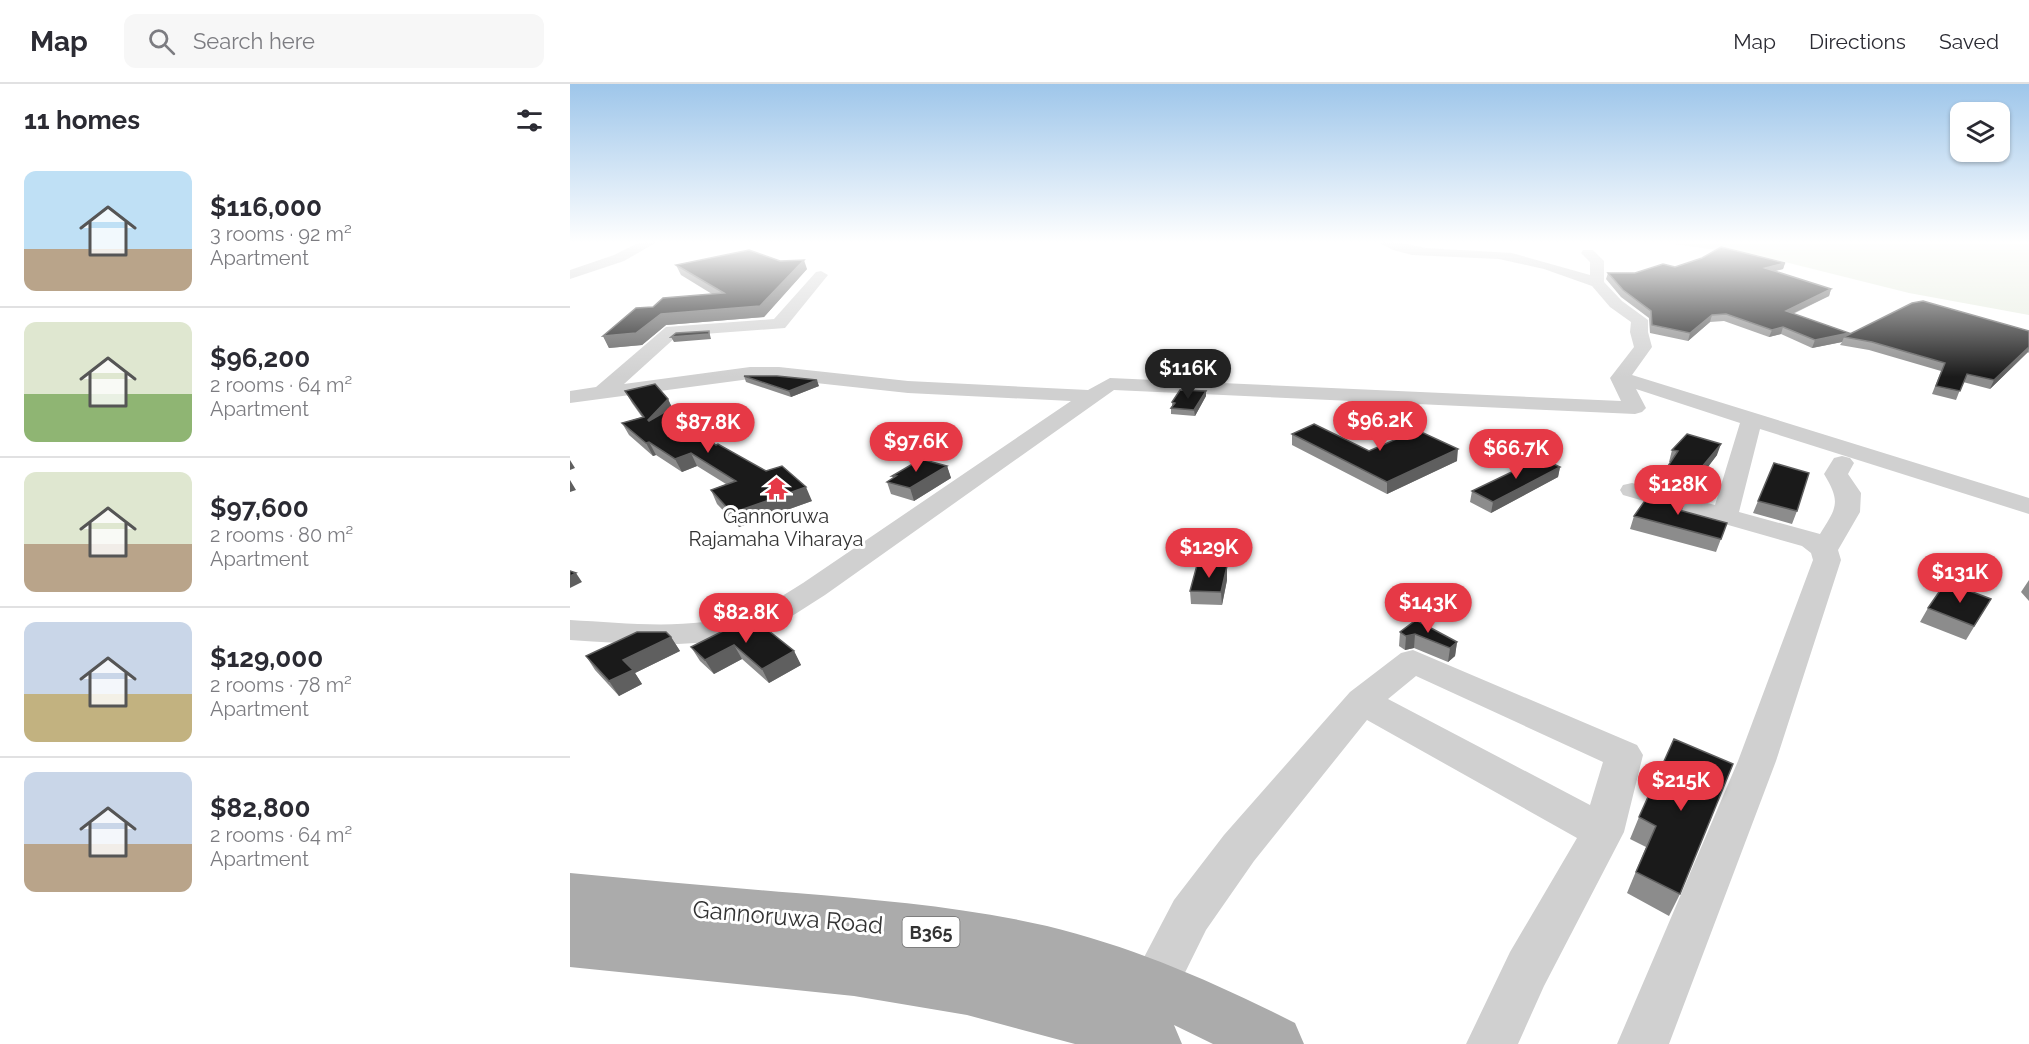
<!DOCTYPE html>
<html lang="en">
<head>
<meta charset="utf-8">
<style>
	:root { --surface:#fff; --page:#f7f7f7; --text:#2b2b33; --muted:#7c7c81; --line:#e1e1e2; --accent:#e63946 }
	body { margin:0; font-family:Raleway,sans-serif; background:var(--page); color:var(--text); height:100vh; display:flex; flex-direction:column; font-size:22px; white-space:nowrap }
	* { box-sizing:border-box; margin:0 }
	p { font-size:20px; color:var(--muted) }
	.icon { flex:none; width:33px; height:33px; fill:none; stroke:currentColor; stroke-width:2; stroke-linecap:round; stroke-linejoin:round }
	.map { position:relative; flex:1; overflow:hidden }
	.details { display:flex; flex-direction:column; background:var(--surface); width:570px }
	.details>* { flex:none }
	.tools { position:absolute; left:1380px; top:18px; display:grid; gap:12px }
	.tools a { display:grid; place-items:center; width:60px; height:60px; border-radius:12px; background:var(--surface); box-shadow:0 2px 4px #0004; font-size:30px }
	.price { position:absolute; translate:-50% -51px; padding:0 14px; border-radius:21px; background:var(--accent); color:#fff; font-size:20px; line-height:39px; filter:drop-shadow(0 2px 3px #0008) }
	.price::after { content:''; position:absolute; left:50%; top:36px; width:18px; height:14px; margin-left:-9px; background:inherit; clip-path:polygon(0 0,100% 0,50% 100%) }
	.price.on { background:#222; color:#fff }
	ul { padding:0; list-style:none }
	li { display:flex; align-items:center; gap:18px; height:150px; padding:0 24px }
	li+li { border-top:2px solid var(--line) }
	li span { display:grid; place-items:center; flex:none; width:168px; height:120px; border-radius:12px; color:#555 }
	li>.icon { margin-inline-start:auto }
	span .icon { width:72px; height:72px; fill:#fffc; stroke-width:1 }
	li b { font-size:26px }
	h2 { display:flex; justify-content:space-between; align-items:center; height:72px; padding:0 24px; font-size:26px }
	header { display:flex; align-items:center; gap:36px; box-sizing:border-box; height:84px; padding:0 30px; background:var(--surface); border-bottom:2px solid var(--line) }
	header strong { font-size:28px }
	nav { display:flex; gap:33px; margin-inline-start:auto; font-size:21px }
	.search { width:420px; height:54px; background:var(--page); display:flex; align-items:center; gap:15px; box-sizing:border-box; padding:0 21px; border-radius:12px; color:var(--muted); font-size:22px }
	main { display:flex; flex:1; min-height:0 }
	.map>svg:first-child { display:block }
	.green { fill:#e6ecdf }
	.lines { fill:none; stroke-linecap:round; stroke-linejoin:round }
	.minor { fill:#d0d0d0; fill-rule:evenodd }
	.major { fill:#ababab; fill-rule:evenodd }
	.wall { fill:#8c8c8c }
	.shaded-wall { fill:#5f5f5f }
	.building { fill:#1a1a1a; stroke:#5f5f5f; stroke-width:1.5 }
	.labels { text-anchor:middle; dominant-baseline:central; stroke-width:6; stroke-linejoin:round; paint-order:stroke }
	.shield { fill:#fff; stroke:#707070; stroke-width:1.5 }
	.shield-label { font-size:18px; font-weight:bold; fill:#333 }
	.poi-label { font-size:20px; fill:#333; stroke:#fff }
	.near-street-label { font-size:24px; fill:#333; stroke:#fff }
</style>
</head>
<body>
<header>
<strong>Map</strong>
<div class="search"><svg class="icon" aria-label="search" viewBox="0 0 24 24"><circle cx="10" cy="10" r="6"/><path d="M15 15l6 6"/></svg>Search here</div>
<nav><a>Map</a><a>Directions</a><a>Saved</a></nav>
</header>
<main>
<section class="details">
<h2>11 homes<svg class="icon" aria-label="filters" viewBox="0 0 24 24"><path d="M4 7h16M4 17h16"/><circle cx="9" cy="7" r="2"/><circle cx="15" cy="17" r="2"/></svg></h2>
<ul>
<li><span style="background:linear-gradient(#bfe0f5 65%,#b9a48a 0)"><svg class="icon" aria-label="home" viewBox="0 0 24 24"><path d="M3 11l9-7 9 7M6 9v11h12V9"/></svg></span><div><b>$116,000</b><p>3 rooms · 92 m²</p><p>Apartment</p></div></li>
<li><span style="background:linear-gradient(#dfe7d0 60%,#8fb573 0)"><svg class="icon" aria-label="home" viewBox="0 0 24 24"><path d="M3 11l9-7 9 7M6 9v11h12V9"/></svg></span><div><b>$96,200</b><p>2 rooms · 64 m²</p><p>Apartment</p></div></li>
<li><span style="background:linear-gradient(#dfe7d0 60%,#b9a48a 0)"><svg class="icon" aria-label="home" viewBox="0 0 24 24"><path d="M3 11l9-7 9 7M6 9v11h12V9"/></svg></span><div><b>$97,600</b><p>2 rooms · 80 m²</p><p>Apartment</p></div></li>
<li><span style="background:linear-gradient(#c9d6e8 60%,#c2b280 0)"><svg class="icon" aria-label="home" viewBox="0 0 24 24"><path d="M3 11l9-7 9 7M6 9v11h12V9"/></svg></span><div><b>$129,000</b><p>2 rooms · 78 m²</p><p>Apartment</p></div></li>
<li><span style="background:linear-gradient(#c9d6e8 60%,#b9a48a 0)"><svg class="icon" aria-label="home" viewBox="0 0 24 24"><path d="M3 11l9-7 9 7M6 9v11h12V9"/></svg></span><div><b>$82,800</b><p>2 rooms · 64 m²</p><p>Apartment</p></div></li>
</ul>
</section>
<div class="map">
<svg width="1459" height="960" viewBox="0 0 1459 960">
	<rect width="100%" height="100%" fill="#fff"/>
	<!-- green -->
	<path class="green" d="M1087 158H1459V231L1339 209 1211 177 1163 168Z"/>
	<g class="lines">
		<!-- minor -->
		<path class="minor" d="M70 158H87L54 177 0 195V186L44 171Z
			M808 158H827L856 164 942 169 1020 191V178L1011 169 1013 166H1023L1034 177V198L1052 217 1078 236V248L1082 263 1062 291 1459 414V430L1190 345 1169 428 1250 450C1267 423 1271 418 1254 390L1264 374 1272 372 1280 374 1284 379 1278 390 1291 409 1290 428 1268 466 1271 476 1206 677 1099 960H1047L1168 677 1243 476 1241 469 1232 462 1053 411 1050 406 1053 401 1062 399 1145 421 1170 339 1066 305 1076 324 1072 328 1065 330 544 306 255 511C236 523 218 536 198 544 135 567 66 560 0 556V536C57 539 121 547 176 529 197 523 215 510 233 499L501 317 338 309 209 295H180L0 319V307L26 303 96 243 204 235 246 188 251 187 258 191 215 244 107 252 54 300 180 283H209L338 297 518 306 540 294 1051 317 1040 294 1064 263 1060 248 1061 238 1040 223 1022 202 974 185 929 175 842 171 823 166Z
			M843 566 1067 661 1073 671 1054 748 974 902 948 960H896L940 868 1007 754 797 636 684 777 636 846 600 919 583 926 566 919 559 902 604 816 654 751 780 608 831 569ZM846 592 1033 678 1020 721 818 615Z"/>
		<!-- major -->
		<path class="major" d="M0 789C75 796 150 803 226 809 310 816 394 823 477 842 564 863 646 899 725 939L734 960H643L604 941 612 960H505L397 931 284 912 0 883Z"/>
	</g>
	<!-- wall -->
	<path class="wall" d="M210 177 237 185 194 233 96 241 72 261 39 264 33 252 83 223 142 210 111 191 106 181Z
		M1215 179 1213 185 1205 187 1261 205 1259 212 1223 230 1278 251 1459 247V269L1458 268 1420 305 1393 298 1386 316 1362 310 1371 287 1299 266 1270 261 1272 258 1242 264 1211 250 1199 253 1154 237 1140 238 1118 257 1080 249 1079 234 1051 213 1036 195 1038 189H1065L1105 183Z
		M174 292 249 302 221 313 176 298Z
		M55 307 98 315 104 328 102 330 146 361 242 417 169 443 147 420 141 406 156 400 127 382 112 388 86 371 83 372 59 351 52 339 72 333 62 319Z
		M636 307V312L625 332 601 330V324L602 322V318Z
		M722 350 799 367 887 377 817 410 722 361Z
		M1102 366 1147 371 1134 388 1131 397 1121 412 1088 404 1092 391 1101 378H1099Z
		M377 382 381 394 344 417 321 410 317 398 323 394 322 392Z
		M990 383 988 393 921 429 900 418 902 407Z
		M1115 417 1112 427 1157 439 1146 468 1060 445 1064 432Z
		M1188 417 1227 427 1222 440 1183 429Z
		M657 482V496L652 521 621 520 620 507Z
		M1459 496V517L1451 508Z
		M1421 515 1396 556 1350 538 1358 524Z
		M184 535 224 567 231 581 199 599 172 575 144 590 130 577 121 563Z
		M846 536 887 558 885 572 878 578 844 564 835 566 829 562 830 548Z
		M101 553 110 567 65 589 72 600 49 612 25 586 16 572Z
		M1104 655 1110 810 1099 832 1057 809 1076 763 1060 755 1069 733Z"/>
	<!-- shaded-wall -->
	<path class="shaded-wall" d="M234 176 237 185 194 233 96 241 72 261 39 264 33 252 91 230 190 222Z
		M1215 179 1213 185 1193 190 1195 184Z
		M1261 205 1259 212 1213 234 1216 227Z
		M1142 231 1140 238 1118 257 1120 249Z
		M1213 243 1211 250 1199 253 1202 246Z
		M139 247 141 255 104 258 101 253Z
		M1279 249 1277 253H1274L1272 258 1242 264 1245 256Z
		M1459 263 1458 268 1420 305 1424 296Z
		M247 296 249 302 221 313 219 307Z
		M636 307V312L625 332 624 326Z
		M98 315 104 328 84 348 78 336Z
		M79 358 86 371 83 372 76 359Z
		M1151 360 1147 371 1134 388 1131 397 1121 412 1131 384Z
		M888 365 887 377 817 410V398Z
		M121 369 127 382 112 388 105 375Z
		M0 376 5 384 0 386Z
		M377 382 381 394 344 417 340 404Z
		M990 383 988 393 921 429 923 418Z
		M0 396 6 406 0 408Z
		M236 403 242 417 169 443 162 429Z
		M657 482V496L652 521 651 508Z
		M6 489 12 498 0 504V492Z
		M845 550 844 564 835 566 836 552Z
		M101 553 110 567 65 589 72 600 49 612 39 597 53 576Z
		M887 558 885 572 878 578 880 564Z
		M164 561 172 575 144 590 135 576Z
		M224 567 231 581 199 599 192 585Z"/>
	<!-- building -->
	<path class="building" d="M1151 163 1215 179 1195 184 1261 205 1216 227 1279 249 1245 256 1213 243 1202 246 1156 230 1142 231 1120 249 1082 241 1081 227 1053 206 1038 189H1065L1093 180 1105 183 1132 174Z
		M179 166 210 177 234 176 190 222 91 230 66 249 33 252 66 224 83 223 93 214 154 209 106 181Z
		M1353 217 1459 247V263L1424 296 1397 290 1390 307 1366 302 1375 279 1302 258 1274 253 1342 219Z
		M139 247V250L101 253 106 249Z
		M174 292H207L247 296 219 307Z
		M85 300 98 315 78 336 79 337 98 326 146 361 148 360 196 387 212 382 236 403 162 429 141 406 166 397 121 369 105 375 79 358 76 359 52 339 74 333 55 307Z
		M610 306 636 307 624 326 601 324 605 319 602 318Z
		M744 340 799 367 847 346 888 365 817 398 722 350Z
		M1117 350 1151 360 1131 384 1135 385 1126 400 1092 391 1108 367 1102 366Z
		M971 374 990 383 923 418 902 407Z
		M351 375 377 382 340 404 317 398 326 392H322Z
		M1204 379 1239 389 1227 427 1188 417Z
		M1081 408 1115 417 1109 426 1157 439 1151 455 1064 432Z
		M627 481 657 482 651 508 620 507Z
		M0 487 6 489 0 492Z
		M1376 498 1421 515 1404 542 1358 524Z
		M184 535 224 567 192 585 164 561 135 576 121 563 171 538Z
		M846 536 887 558 880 564 845 550 836 552 830 548Z
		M67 548H96L101 553 53 576 63 586 39 597 16 572Z
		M1104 655 1163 680 1110 810 1066 788 1086 742 1069 733Z"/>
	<!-- sky -->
	<linearGradient id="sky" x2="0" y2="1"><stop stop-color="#9ec6ea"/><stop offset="0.54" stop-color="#fff"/><stop offset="1" stop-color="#fff" stop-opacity="0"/></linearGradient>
	<rect width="1459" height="293" fill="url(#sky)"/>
	<!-- icons -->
	<defs>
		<symbol id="temple-bare" viewBox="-9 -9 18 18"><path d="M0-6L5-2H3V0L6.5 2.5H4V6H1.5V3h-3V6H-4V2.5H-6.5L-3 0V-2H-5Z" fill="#e63946" stroke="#fff" stroke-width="2.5" paint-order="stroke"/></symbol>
	</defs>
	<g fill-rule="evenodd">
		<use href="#temple-bare" x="190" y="388" width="33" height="33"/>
	</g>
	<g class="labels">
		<!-- shield labels -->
		<rect class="shield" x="332.5" y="833" width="57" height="30" rx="4.5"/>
		<g class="shield-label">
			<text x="361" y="848">B365</text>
		</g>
		<!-- poi labels -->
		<g class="poi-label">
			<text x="206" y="432">Gannoruwa<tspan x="206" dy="23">Rajamaha Viharaya</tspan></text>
		</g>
		<!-- near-street labels -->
		<g class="near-street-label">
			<text transform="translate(218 833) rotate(5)">Gannoruwa Road</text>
		</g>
	</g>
</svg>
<div class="tools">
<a><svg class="icon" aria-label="layers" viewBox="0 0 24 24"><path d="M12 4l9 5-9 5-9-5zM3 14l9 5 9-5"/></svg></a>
</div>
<b class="price on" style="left:618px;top:316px">$116K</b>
<b class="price" style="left:810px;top:368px">$96.2K</b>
<b class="price" style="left:138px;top:370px">$87.8K</b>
<b class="price" style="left:346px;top:389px">$97.6K</b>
<b class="price" style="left:946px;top:396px">$66.7K</b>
<b class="price" style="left:1108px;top:432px">$128K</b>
<b class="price" style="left:639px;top:495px">$129K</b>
<b class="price" style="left:1390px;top:520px">$131K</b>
<b class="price" style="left:858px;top:550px">$143K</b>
<b class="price" style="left:176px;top:560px">$82.8K</b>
<b class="price" style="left:1111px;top:728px">$215K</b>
</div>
</main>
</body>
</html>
